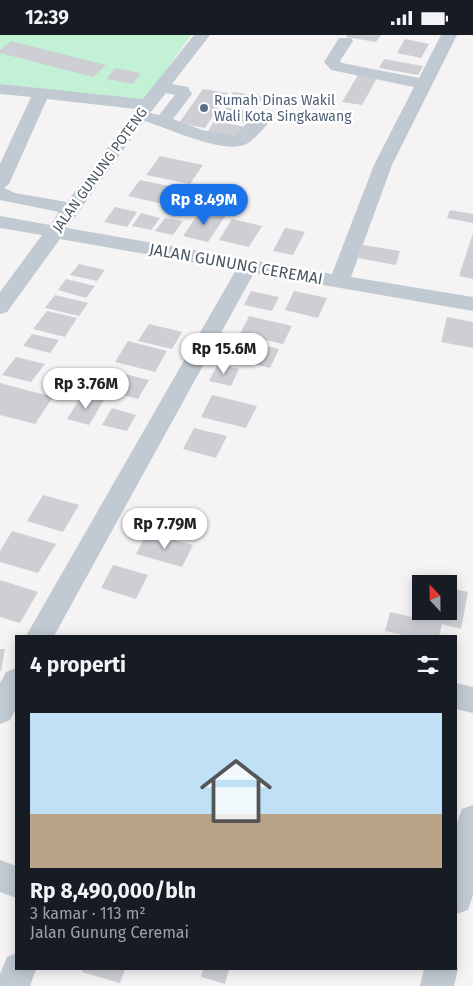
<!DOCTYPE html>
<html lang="id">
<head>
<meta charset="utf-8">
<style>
	:root { --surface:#171b24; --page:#242831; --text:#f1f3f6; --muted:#9ea1a6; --line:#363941; --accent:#1a73e8 }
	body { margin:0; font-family:"Fira Sans",sans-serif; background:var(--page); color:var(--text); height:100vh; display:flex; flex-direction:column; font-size:19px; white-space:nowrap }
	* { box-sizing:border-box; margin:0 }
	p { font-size:16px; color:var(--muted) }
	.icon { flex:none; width:28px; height:28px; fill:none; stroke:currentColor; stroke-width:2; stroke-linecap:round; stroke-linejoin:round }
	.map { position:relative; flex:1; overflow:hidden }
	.drawer { position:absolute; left:15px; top:600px; width:442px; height:335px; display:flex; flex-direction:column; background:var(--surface); border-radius:0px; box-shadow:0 2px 12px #0003 }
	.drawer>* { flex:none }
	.needle { width:32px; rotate:338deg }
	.controls { position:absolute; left:412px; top:540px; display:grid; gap:10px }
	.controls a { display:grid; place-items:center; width:45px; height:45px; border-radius:0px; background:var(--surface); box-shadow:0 2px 12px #0003; font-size:25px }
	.price { position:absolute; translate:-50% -42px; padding:0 11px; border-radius:18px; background:#fff; color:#222; font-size:16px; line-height:32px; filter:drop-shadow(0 1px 2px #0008) }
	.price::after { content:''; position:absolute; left:50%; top:30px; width:15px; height:11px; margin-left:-8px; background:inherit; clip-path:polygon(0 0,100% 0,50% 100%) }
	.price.active { background:var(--accent); color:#fff }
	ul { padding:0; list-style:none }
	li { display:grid; align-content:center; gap:10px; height:265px; padding:0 15px }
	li+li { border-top:1px solid var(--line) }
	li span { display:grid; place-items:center; height:155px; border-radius:0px; color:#555 }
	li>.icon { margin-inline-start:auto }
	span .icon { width:90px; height:90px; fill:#fffc; stroke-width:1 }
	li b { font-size:21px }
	h2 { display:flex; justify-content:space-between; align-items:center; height:60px; padding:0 15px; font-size:21px }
	.status { display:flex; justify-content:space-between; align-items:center; height:35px; padding:0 25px; background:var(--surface); direction:ltr }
	.status svg { height:14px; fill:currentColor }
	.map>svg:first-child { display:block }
	.green { fill:#c3f1d5 }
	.building { fill:#cdcfd5 }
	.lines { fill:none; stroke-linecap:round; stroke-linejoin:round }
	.minor { fill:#c1cad2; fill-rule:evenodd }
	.service-dot { fill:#5c6f8a; stroke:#fff; stroke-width:2 }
	.labels { text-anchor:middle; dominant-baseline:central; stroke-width:5; stroke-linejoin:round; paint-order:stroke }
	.far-service-label { font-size:14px; fill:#4e5e75; stroke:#fff; text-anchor:start }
	.far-street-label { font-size:14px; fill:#4a5661; stroke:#fff }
	.street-label { font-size:16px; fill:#4a5661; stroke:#fff }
</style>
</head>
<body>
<div class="status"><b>12:39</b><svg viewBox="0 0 49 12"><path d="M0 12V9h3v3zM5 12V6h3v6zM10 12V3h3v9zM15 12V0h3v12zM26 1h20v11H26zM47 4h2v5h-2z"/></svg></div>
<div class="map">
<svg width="473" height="951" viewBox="0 0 473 951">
	<rect width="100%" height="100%" fill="#f5f3f3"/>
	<!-- green -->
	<path class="green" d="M0 0H191L144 66 0 49Z"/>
	<!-- building -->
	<path class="building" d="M347 0H381L376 7 346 2Z
		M405 4 429 9 421 23 397 18Z
		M11 6 106 30 93 42 0 18V15Z
		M384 24 423 31 418 40 379 33Z
		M115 33 141 38 133 49 106 44Z
		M358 40 377 43 362 70 342 67Z
		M203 54 228 58 205 93 179 88Z
		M233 57 263 62 256 73 226 68Z
		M226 72 253 77 247 88 219 83Z
		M214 86 246 92 239 104 207 98Z
		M160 121 203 130 190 149 146 140Z
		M140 145 178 153 167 170 128 161Z
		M211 154 247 162 241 172 204 164Z
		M115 172 137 177 127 192 104 187Z
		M450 175 473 179V188L447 183Z
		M200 176 225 181 208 207 183 201Z
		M141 178 160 183 151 195 132 191Z
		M165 183 183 186 173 200 155 196Z
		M232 184 262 191 249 212 219 205Z
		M285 193 305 197 293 220 273 216Z
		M473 198V244L459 241Z
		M363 210 400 216 396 230 358 223Z
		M79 229 105 235 97 246 70 240Z
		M66 244 95 251 86 263 58 255Z
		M251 256 279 262 272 276 244 270Z
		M294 256 327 263 318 283 285 275Z
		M55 260 88 268 79 281 45 273Z
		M47 276 77 283 65 302 33 294Z
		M249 281 292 291 283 309 240 299Z
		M447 282 473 287V313L441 307Z
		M149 289 182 297 172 314 138 306Z
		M32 299 59 305 50 318 23 311Z
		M241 305 279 314 270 333 232 324Z
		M128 306 167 316 155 337 115 327Z
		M16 322 45 329 31 347 2 340Z
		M218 329 239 334 231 351 209 346Z
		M117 337 149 345 138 364 106 355Z
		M0 348 53 362 35 389 0 380Z
		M82 360 104 365 89 390 67 384Z
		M212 360 257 371 246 393 201 382Z
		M112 373 136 380 127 396 102 390Z
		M194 393 227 401 216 423 183 414Z
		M43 460 79 470 63 497 27 486Z
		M12 496 56 509 38 538 0 527V516Z
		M147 498 193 510 182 532 136 519Z
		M113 530 148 540 136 564 101 553Z
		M420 544 429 548 421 549V576H449V553L468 557 461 594 442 589 439 601H408L385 596 390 577 412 582Z
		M0 545 38 557 20 588 0 582Z
		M0 614H5L1 636H0Z
		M83 934H125L120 948 82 937Z
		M203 934H229L225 949 201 942Z"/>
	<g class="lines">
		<!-- minor -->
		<path class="minor" d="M194 0H210L172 49 188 52 192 59 173 84 202 95 235 101C245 91 257 73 272 76L275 80C268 89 257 102 248 108 227 122 166 92 144 86L67 193 332 239 374 130 414 52 331 35 324 27 339 3H351L353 6 340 26 342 28 419 43 441 0H457L392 130 351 242 473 262V276L254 238 54 601H26L236 235 60 204 7 277 0 279V257L42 200 0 193V181L50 190 59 177 0 165V129L31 62 0 59V49L143 64ZM166 58 175 60 159 80 150 78ZM47 64 136 74 67 167 15 158 4 153 9 149Z
			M16 633V674L10 685 0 689V648L6 637Z
			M456 648 473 652V678L456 674Z
			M473 770V860L468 875 456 879V790L462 774Z
			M0 825 16 831V863L0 857Z
			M16 918V934H36L30 951H0V939L7 922Z
			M456 930 458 934 454 951H420L424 934H456Z"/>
	</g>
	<!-- markers -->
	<circle class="service-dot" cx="204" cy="73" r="5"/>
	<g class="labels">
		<!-- far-service labels -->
		<g class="far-service-label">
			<text x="214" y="65">Rumah Dinas Wakil<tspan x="214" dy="16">Wali Kota Singkawang</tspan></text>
		</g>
		<!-- far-street labels -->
		<g class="far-street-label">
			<text transform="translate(100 135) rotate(-54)">JALAN GUNUNG POTENG</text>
		</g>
		<!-- street labels -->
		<g class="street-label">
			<text transform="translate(236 229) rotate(10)">JALAN GUNUNG CEREMAI</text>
		</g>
	</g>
</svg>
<div class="controls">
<a><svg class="needle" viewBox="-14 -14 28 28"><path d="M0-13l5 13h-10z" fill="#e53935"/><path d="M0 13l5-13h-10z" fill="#9ea1a6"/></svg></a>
</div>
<b class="price active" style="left:204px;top:191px">Rp 8.49M</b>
<b class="price" style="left:224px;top:340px">Rp 15.6M</b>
<b class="price" style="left:86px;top:375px">Rp 3.76M</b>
<b class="price" style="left:165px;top:515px">Rp 7.79M</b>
<section class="drawer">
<h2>4 properti<svg class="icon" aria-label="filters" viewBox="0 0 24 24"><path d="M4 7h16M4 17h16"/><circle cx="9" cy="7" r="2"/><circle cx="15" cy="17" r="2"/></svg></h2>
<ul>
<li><span style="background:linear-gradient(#bfe0f5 65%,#b9a48a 0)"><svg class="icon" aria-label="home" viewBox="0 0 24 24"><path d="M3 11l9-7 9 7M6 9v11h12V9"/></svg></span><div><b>Rp 8,490,000/bln</b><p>3 kamar · 113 m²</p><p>Jalan Gunung Ceremai</p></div></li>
</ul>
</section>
</div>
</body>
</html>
